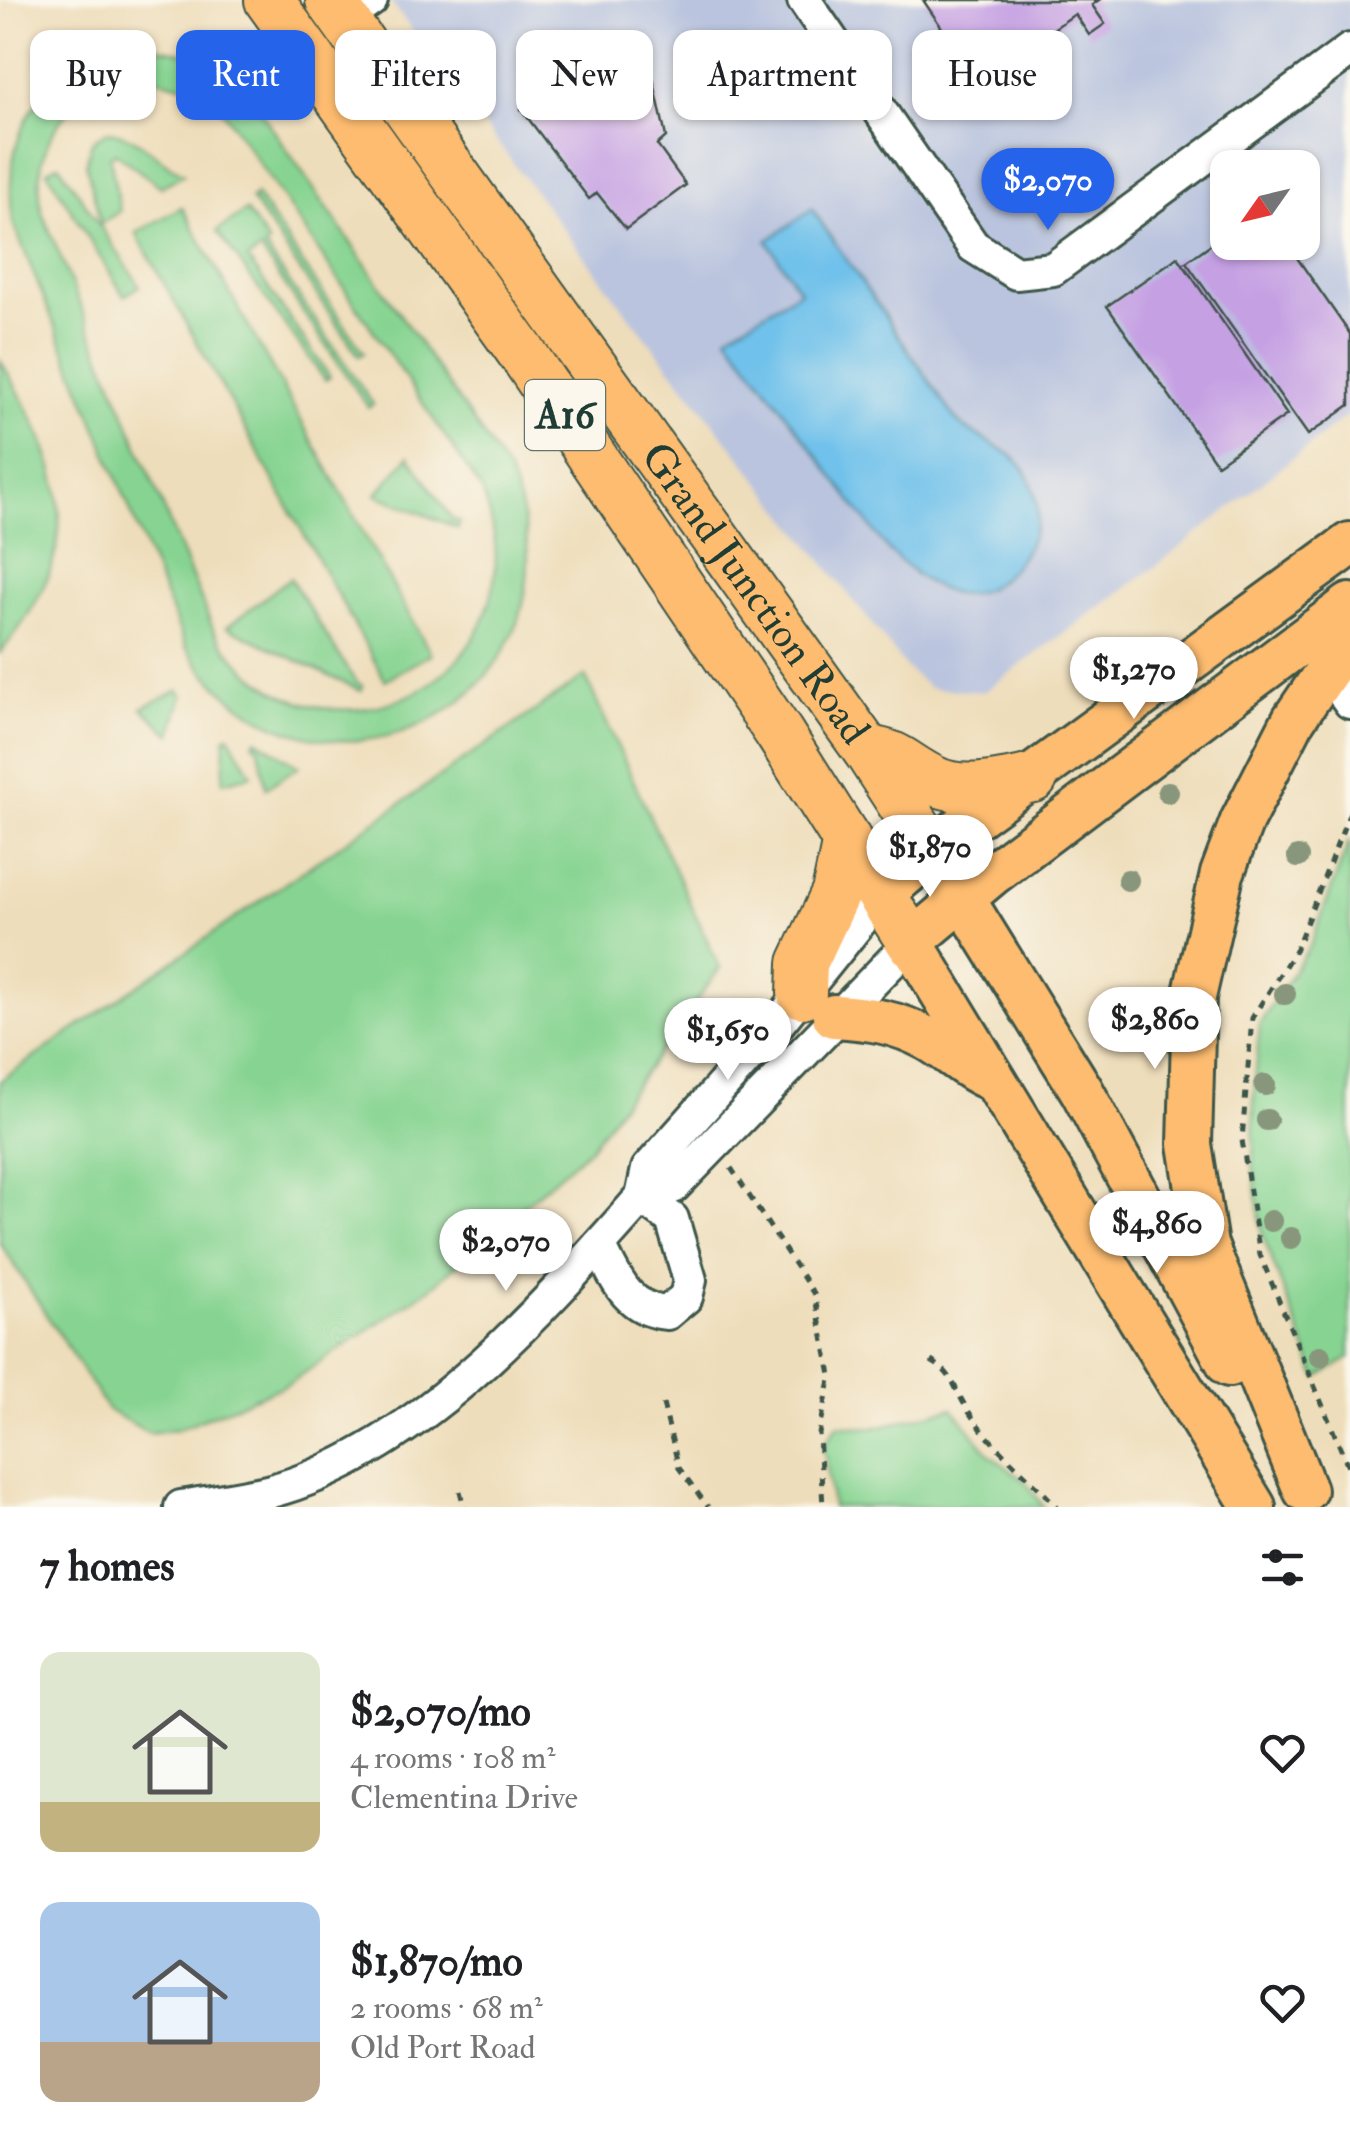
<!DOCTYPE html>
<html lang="en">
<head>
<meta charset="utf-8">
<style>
	:root { --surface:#fff; --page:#f6f6f6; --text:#202124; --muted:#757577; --accent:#2563eb }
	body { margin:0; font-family:"IM FELL Double Pica",serif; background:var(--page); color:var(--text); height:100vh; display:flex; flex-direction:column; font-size:38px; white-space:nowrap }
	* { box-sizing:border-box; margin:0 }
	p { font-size:32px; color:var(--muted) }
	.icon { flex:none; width:55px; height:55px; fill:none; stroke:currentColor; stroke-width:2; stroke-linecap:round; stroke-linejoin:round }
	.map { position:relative; height:1507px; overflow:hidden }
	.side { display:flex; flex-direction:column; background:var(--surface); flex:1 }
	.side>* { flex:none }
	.top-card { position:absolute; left:30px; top:30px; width:1290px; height:90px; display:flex; gap:20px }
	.needle { width:65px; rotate:236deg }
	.controls { position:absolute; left:1210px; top:150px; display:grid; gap:20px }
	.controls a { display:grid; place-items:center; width:110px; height:110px; border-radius:20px; background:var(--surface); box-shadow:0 2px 8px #0004; font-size:50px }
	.price { position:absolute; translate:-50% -85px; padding:0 22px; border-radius:35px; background:#fff; color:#222; font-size:32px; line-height:65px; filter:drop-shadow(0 2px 5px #0008) }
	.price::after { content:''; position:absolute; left:50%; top:60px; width:30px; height:22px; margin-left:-15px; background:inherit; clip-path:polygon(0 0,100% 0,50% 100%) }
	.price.selected { background:var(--accent); color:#fff }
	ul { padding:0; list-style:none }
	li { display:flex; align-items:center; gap:30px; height:250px; padding:0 40px }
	li span { display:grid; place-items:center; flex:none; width:280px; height:200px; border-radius:20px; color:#555 }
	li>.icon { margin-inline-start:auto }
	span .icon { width:120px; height:120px; fill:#fffc; stroke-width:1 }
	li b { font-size:42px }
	h2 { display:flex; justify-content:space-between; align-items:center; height:120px; padding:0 40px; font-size:42px }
	.pill { padding:0 35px; border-radius:20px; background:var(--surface); box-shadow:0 2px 8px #0004; font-size:35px; line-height:90px }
	.pill.selected { background:var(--accent); color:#fff }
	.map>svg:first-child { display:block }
	.industrial { fill:#bac4de; fill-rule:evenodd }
	.green { fill:#87d492; stroke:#538863; stroke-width:2.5; fill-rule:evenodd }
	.water { fill:#6fc1eb; stroke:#477f90; stroke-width:2.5 }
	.building { fill:#c5a0e3 }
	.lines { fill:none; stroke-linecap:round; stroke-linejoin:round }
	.minor-casing { stroke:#3e5548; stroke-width:38 }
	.major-casing { stroke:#3e5548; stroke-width:48 }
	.highway-casing { stroke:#3e5548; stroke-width:52 }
	.path { stroke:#3e5548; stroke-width:5; stroke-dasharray:8 8; stroke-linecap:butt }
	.minor { stroke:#fff; stroke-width:32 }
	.major { stroke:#fdbc70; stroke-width:42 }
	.highway { stroke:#fdbc70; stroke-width:48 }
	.tree { fill:#88967b }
	.labels { text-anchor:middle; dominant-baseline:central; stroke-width:8; stroke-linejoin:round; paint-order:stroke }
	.shield { fill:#fbf7ec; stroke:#61756b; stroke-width:2.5 }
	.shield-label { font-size:40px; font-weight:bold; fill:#1f3d34 }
	.street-label { font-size:42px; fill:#1f3d34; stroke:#fbf7ec }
</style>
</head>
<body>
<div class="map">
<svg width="1350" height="1507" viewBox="0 0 1350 1507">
	<rect width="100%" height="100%" fill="#fbf7ec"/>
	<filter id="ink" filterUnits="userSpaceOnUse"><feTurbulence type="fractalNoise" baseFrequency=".01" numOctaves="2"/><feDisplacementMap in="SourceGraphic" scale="20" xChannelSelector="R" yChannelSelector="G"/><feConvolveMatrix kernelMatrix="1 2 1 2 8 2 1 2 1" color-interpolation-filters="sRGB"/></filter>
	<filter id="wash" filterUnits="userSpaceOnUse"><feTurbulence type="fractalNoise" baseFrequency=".0048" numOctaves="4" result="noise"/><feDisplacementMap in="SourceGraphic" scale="40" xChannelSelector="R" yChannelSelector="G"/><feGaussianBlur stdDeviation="2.25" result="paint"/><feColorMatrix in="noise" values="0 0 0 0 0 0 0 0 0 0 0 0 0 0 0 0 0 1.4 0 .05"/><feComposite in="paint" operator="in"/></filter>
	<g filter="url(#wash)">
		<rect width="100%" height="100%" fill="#eeddba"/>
		<!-- industrial -->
		<path class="industrial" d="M389 0H1350V413L1167 558 984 692 929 688 908 670 634 322ZM1228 168H1302V242H1228Z"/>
		<!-- green -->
		<path class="green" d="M141 46C185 49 216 63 248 93L508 472C606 694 318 849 186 647L13 223C0 128 46 57 141 46ZM149 77 190 87 224 112 481 489C556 674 322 798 214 631L42 212C28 138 75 81 149 77Z
			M108 131C141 135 155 160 184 174L161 187 115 153 110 157 120 211 101 224 86 164 92 141Z
			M59 164 140 286 124 296 47 171Z
			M256 195 364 353 359 356 251 199Z
			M182 207 431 654 385 680 136 233Z
			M246 211 269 244 265 247 373 404 368 407 261 250 248 259 330 377 325 380 217 231Z
			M0 360C68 472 90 545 0 653Z
			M409 456 452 519 460 522 458 528 376 495Z
			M290 578 356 682 363 686 361 691 227 627Z
			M585 676 720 968 590 1148 429 1289 288 1384 178 1429 149 1433 108 1410 0 1243V1081Z
			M178 690 183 695 171 735 142 708Z
			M229 735 252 775 223 782 225 738Z
			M256 739 299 766 266 788 259 748 253 743Z
			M1350 839V1358L1317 1378 1262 1234 1253 1166 1254 1093 1260 1023 1311 944Z
			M953 1408 990 1455 1024 1480 1044 1507H832L824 1445 838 1425 873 1428Z"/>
		<!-- water -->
		<path class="water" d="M812 209 956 420C976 440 1010 447 1024 469 1032 481 1040 507 1037 521 1030 556 991 604 951 593 925 585 908 568 888 550L727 335 800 291 767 241Z"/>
		<g id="blocks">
			<!-- building -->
			<path class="building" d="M923 0H1099L1092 5 1105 24 1089 35 1075 14 978 81Z
				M623 33 651 69 666 137 657 145 686 185 626 229 597 193 589 199 521 109Z
				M1228 232V242H1286L1350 334V405L1308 435 1186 262Z
				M1178 257 1287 415 1217 464 1107 306Z"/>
		</g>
	</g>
	<g filter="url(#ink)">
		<use href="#blocks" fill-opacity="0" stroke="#3e5548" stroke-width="2.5"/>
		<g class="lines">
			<defs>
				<path id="minor" d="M804 0 973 246 1016 273 1053 269 1350 50
					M344 19 371 0
					M1326 668 1350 702
					M646 1193 673 1187 911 942
					M599 1245C616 1279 627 1310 667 1313L686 1297 690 1280 672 1219 642 1197
					M181 1507C210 1502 241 1498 271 1491 419 1452 544 1307 642 1197L648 1169 779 1022 883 893"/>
				<path id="major" d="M883 893 962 827 1350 544
					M962 897 1082 1091 1229 1365
					M834 1016C869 1018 897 1022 928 1039 950 1051 965 1068 989 1078
					M1305 1490 1206 1245 1190 1144 1194 997 1222 874 1242 821 1294 719 1350 637
					M1254 1507 911 942 992 874 1350 605"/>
				<g id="highway">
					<path d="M269 0 527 360 779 733 911 942"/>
					<path id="s1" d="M330 0 867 750 962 897"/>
					<path d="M867 750C900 754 903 765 931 779 960 795 1002 785 1033 778"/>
					<path d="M802 994 803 963 836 893 847 840"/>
				</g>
			</defs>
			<!-- minor casing -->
			<use href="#minor" class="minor-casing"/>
			<!-- major casing -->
			<use href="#major" class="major-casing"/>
			<!-- highway casing -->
			<use href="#highway" class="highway-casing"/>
			<!-- path -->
			<path class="path" d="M1350 812 1296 949 1252 1018 1242 1140 1260 1255 1350 1471
				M731 1168 814 1294 831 1375 819 1434 823 1507
				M931 1361C952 1373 952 1383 963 1402 987 1445 1025 1471 1057 1507
				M663 1404 679 1468 708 1507
				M460 1491 464 1507"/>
			<!-- minor -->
			<use href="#minor" class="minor"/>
			<!-- major -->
			<use href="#major" class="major"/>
			<!-- highway -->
			<use href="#highway" class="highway"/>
		</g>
		<!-- trees -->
		<g class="tree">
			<circle cx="1168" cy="792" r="11"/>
			<circle cx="1298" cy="857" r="11"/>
			<circle cx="1128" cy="880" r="11"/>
			<circle cx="1285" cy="994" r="11"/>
			<circle cx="1265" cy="1085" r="11"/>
			<circle cx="1267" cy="1120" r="11"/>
			<circle cx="1271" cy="1221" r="11"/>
			<circle cx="1291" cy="1238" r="11"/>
			<circle cx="1320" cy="1356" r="11"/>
		</g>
	</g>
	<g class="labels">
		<!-- shield labels -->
		<rect class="shield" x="525" y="380" width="80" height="70" rx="8"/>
		<g class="shield-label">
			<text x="565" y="415">A16</text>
		</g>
		<!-- street labels -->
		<g class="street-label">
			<text stroke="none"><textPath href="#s1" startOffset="730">Grand Junction Road</textPath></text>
		</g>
	</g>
</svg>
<div class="controls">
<a><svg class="needle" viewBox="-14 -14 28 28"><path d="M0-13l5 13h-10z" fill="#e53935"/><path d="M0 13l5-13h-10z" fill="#757577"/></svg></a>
</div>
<b class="price selected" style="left:1048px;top:233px">$2,070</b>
<b class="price" style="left:1134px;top:722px">$1,270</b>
<b class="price" style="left:930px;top:900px">$1,870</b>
<b class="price" style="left:1155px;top:1072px">$2,860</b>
<b class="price" style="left:728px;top:1083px">$1,650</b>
<b class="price" style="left:1157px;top:1276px">$4,860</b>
<b class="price" style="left:506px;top:1294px">$2,070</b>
<div class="top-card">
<a class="pill">Buy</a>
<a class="pill selected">Rent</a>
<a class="pill">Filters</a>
<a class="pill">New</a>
<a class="pill">Apartment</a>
<a class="pill">House</a>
</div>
</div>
<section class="side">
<h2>7 homes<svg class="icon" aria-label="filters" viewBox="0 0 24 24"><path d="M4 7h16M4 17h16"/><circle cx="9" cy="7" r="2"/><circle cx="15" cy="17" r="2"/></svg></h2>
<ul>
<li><span style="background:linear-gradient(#dfe7d0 75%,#c2b280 0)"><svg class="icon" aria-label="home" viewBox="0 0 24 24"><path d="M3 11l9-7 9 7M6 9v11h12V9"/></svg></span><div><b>$2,070/mo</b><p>4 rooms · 108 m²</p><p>Clementina Drive</p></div><svg class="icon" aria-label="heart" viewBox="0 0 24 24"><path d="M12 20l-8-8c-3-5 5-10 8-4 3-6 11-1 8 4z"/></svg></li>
<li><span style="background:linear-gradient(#a9c7e8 70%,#b9a48a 0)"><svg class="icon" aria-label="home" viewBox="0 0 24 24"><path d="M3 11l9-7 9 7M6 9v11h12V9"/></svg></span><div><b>$1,870/mo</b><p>2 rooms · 68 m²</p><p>Old Port Road</p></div><svg class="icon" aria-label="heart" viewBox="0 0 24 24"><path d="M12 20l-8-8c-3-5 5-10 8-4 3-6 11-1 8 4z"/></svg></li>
</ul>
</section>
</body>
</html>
